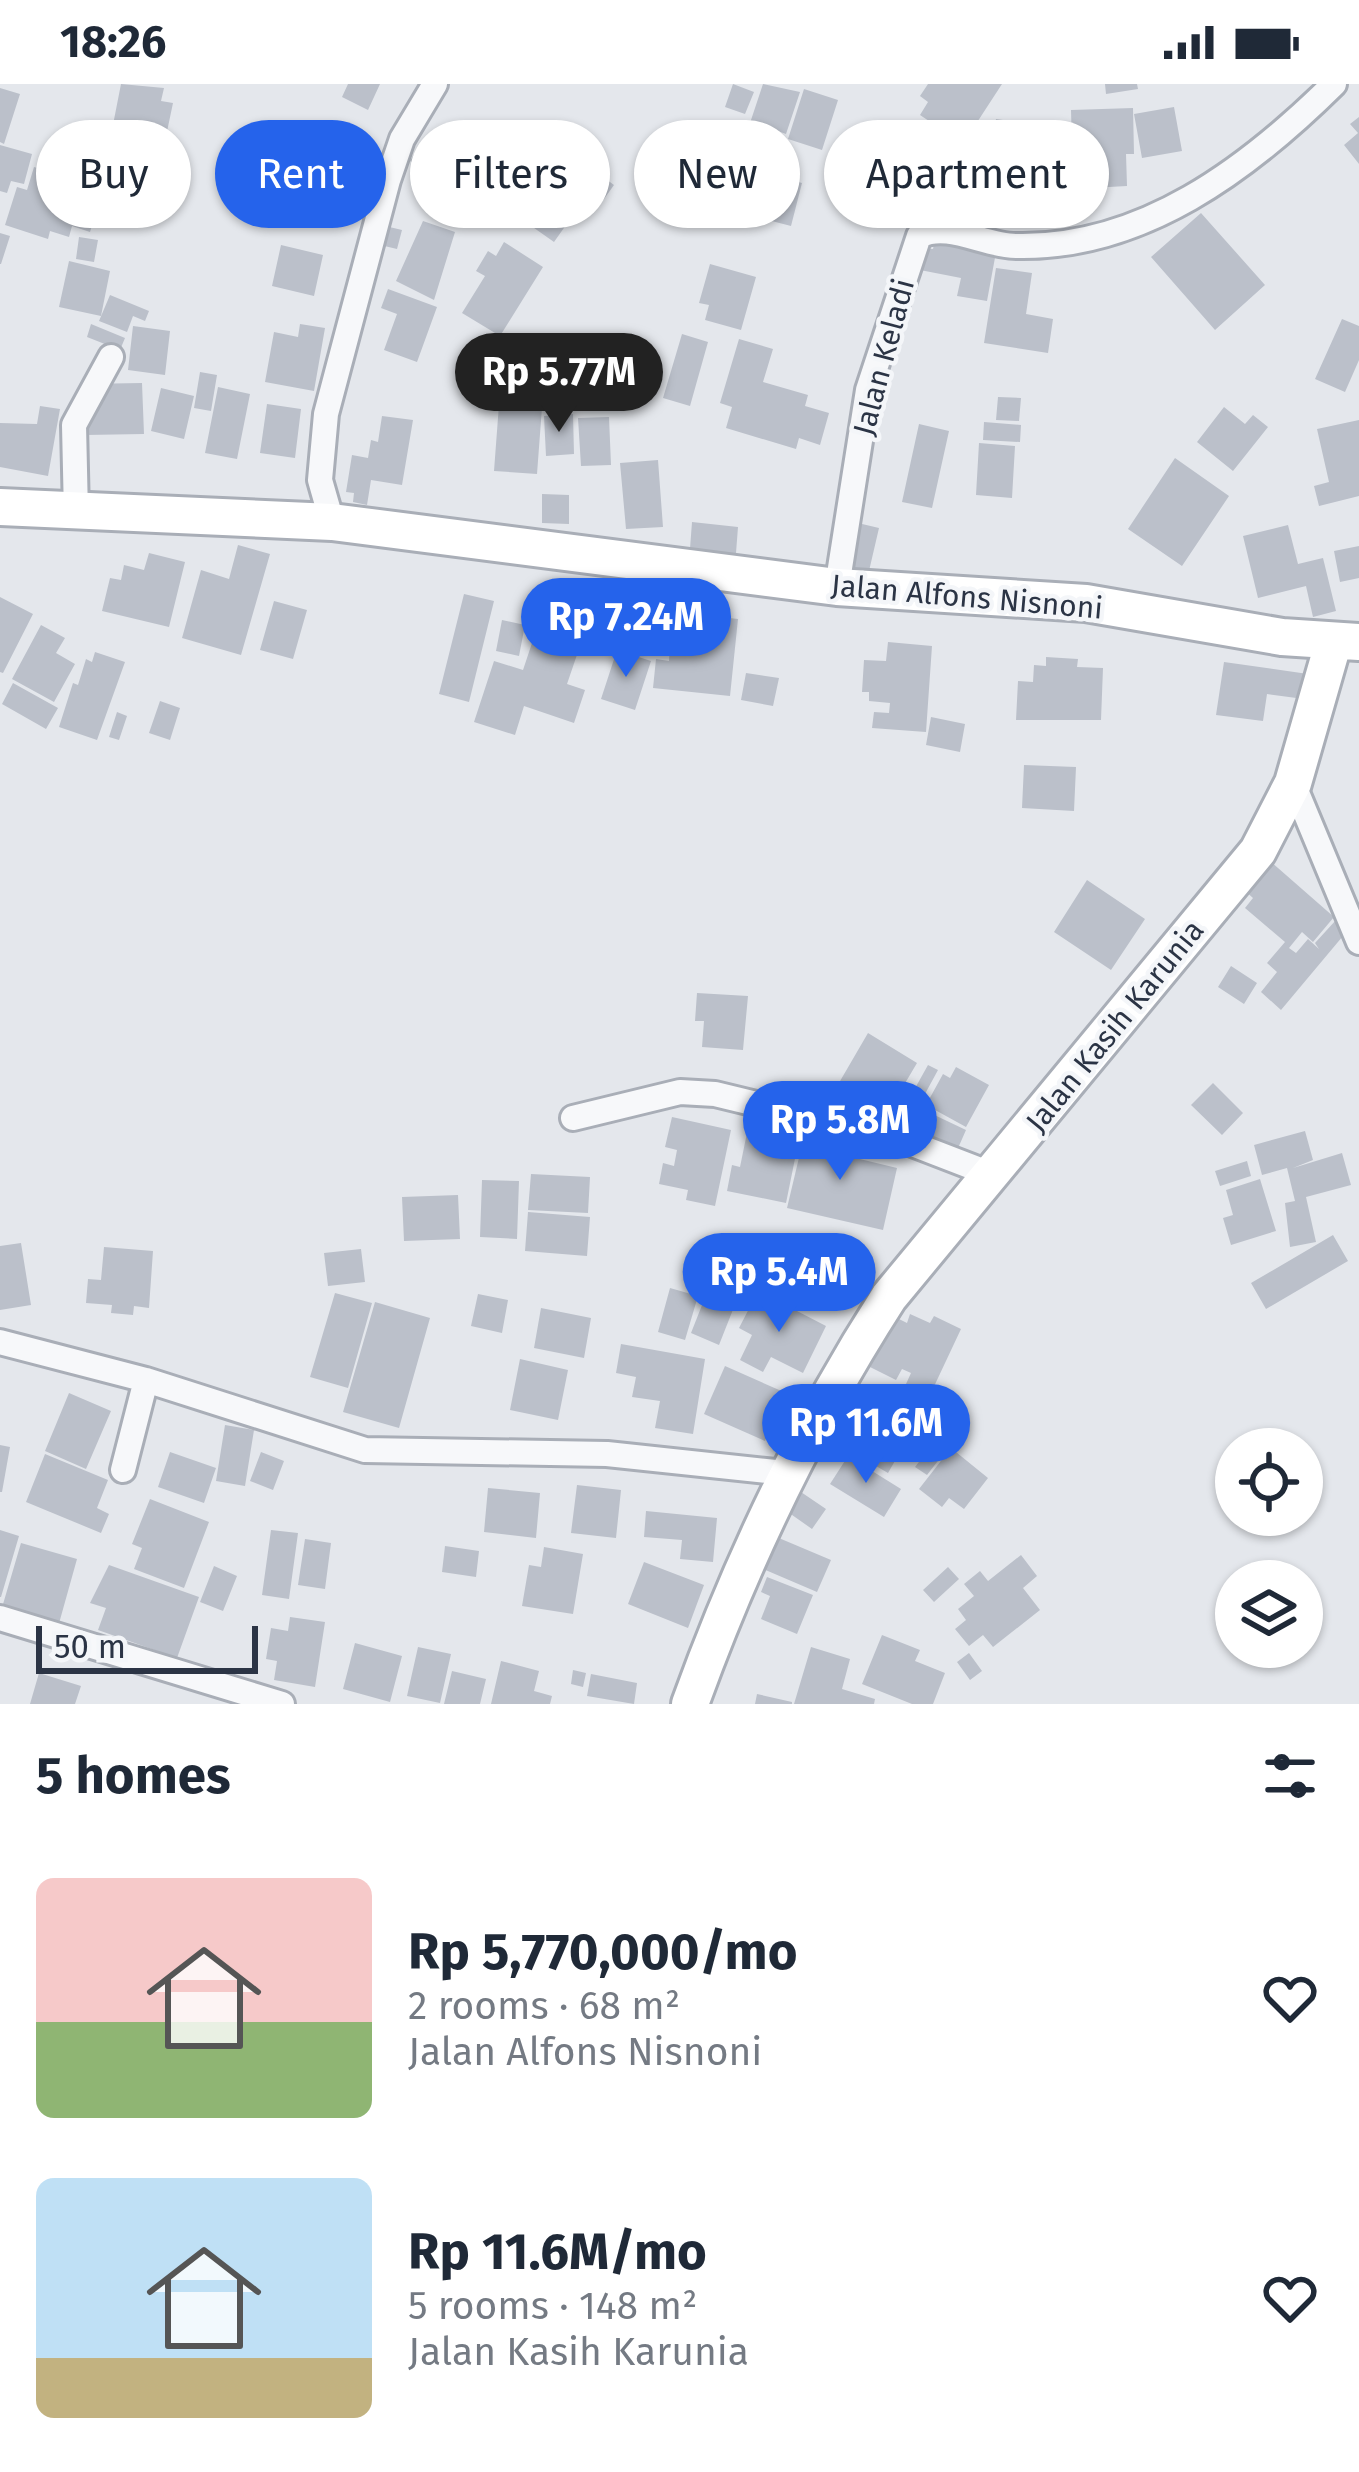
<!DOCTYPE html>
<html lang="en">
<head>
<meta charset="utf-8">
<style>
	:root { --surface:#fff; --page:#f6f6f7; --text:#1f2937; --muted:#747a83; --accent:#2563eb }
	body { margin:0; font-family:"Fira Sans",sans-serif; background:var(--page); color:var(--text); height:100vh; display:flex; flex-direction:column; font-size:45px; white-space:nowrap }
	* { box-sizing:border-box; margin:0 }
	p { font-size:39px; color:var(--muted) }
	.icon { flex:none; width:66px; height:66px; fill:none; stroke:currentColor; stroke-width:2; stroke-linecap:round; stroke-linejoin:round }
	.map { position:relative; height:1620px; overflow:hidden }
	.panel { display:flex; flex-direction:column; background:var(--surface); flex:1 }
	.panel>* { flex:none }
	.hud { position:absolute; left:36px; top:36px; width:1287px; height:108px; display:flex; gap:24px }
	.fabs { position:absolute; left:1215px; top:1344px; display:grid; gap:24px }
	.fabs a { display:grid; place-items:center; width:108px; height:108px; border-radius:50%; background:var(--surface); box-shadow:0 3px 9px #0004; font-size:60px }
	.scale { position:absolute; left:36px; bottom:30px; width:222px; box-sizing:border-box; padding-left:12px; border:6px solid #2b3445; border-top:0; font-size:33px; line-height:42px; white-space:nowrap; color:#2b3445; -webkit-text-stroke:9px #f4f6f9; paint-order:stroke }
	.price { position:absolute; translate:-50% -102px; padding:0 27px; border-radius:42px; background:var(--accent); color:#fff; font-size:39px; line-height:78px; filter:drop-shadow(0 3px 6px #0008) }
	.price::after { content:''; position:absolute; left:50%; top:72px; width:36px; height:27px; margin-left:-18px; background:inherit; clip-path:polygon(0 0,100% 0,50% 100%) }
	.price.active { background:#222; color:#fff }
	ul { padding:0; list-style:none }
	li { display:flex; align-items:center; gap:36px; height:300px; padding:0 36px }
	li span { display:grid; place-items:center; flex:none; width:336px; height:240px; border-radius:18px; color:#555 }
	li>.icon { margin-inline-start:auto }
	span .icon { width:144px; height:144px; fill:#fffc; stroke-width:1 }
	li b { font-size:51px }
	h2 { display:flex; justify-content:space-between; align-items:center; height:144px; padding:0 36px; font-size:51px }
	.tag { padding:0 42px; border-radius:54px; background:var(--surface); box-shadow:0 3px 9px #0004; font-size:42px; line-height:108px }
	.tag.active { background:var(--accent); color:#fff }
	.status { display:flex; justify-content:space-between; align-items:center; height:84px; padding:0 60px; background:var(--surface); direction:ltr }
	.status svg { height:33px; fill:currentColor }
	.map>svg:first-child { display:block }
	.building { fill:#bbc0ca }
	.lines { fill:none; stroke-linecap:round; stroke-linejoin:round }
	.street-casing { stroke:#a9aeb7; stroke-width:30 }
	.secondary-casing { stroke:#a9aeb7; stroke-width:42 }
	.street { stroke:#f7f8fa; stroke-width:24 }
	.secondary { stroke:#fff; stroke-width:36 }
	.labels { text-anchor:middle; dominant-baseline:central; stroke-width:9; stroke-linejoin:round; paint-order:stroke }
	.street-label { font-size:30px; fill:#2b3445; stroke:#f4f6f9 }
</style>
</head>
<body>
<div class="status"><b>18:26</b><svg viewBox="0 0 49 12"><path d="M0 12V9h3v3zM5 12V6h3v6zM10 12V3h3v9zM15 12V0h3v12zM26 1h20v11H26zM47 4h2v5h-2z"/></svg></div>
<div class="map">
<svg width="1359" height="1620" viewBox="0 0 1359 1620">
	<rect width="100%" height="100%" fill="#e4e7ec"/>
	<!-- building -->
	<path class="building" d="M121 0 164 4 161 17 173 19 165 57 153 54 151 65 110 56Z
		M348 0H380L368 26 342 13Z
		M733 0 754 8 745 30 725 23Z
		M763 0 800 8 786 50 767 43 757 71 741 66Z
		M928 0H1002L959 66 927 46 932 39 920 31 928 18 920 12Z
		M1105 0H1137L1138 5 1106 10Z
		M0 4 20 10 4 60 0 58Z
		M804 5 838 16 822 66 788 55Z
		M1174 23 1182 67 1142 74 1134 30Z
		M1133 24 1134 70H1126L1127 102 1073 105 1072 74H1079L1078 62H1072L1071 26Z
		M1359 33V80L1344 61 1358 49 1350 40Z
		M996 35 1017 38 1011 78 1024 80 1016 134 987 129 990 111 970 107 977 40 995 42Z
		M1029 42 1069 44 1064 116 1036 115 1037 104 1026 103Z
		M449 46 482 74 463 107 410 77 419 62 426 66 437 48 444 53Z
		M891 52 923 64 902 117 871 105Z
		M291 54 333 67 325 98 282 86Z
		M0 61 32 70 24 100 11 97 7 109 0 107Z
		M580 76 614 101 599 122 565 97Z
		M34 83 51 88 48 97 57 99 53 114 60 117 69 85 106 97 90 148 72 142 69 153 50 147 48 155 5 141 17 103 27 106Z
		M765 89 802 99 791 142 737 128 742 107 760 111Z
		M555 98 583 117 554 158 527 139Z
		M1201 129 1265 201 1215 246 1151 173Z
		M423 137 455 148 434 216 396 197Z
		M381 141 402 146 397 165 376 160Z
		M0 149 10 152 1 180H0Z
		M936 151 999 152 987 217 957 212 961 194 920 186 924 164 933 165Z
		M79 153 98 156 94 178 76 175Z
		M504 158 543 183 500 252 462 229 485 192 476 187 488 167 496 172Z
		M281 161 323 171 314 212 272 202Z
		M69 177 110 187 101 232 59 223Z
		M710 180 756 193 741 246 705 236 709 221 699 219Z
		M996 184 1032 189 1026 230 1053 235 1048 269 984 259Z
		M388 205 437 223 417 278 384 266 397 230 381 224Z
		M110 211 149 227 145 237 133 232 127 248 99 237Z
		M1342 235 1359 242V276L1345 308 1315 295Z
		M91 240 125 254 120 266 87 253Z
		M300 240 325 244 314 307 265 298 274 248 298 253Z
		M133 242 170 247 165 291 128 286Z
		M682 250 708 258 690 322 663 314Z
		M739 255 773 265 763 298 808 311 805 322 829 329 820 361 799 354 796 365 726 344 732 323 720 319Z
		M200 288 217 291 211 327 194 324Z
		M142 299 144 350 85 351 83 300Z
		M218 303 250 310 237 375 205 369Z
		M161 304 194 312 184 355 151 347Z
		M500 307 543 310 537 390 494 387Z
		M998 313 1021 314 1019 337 996 336Z
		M267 320 301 325 295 374 260 369Z
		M40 322 60 325 48 392 0 383V339L37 340Z
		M1224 323 1245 340 1253 331 1268 343 1233 387 1197 358Z
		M573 330 574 370 546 372 544 332Z
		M382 332 413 336 402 401 371 396 367 421 353 418 354 409 346 408 352 371 368 374 371 356 378 358Z
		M609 333 611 381 581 382 578 334Z
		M1359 336V412L1319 422 1314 402 1329 398 1317 345Z
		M984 338 1021 341 1020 358 983 356Z
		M919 340 949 347 932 424 902 418Z
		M979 359 1015 362 1012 414 976 411Z
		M1175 374 1229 412 1182 482 1128 445Z
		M658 376 663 443 626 445 620 379Z
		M542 410 569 411V440L542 439Z
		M841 435 879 444 869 487 830 478Z
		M692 438 738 443 735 482 689 478Z
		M1288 441 1298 480 1323 474 1336 527 1313 533 1306 502 1258 514 1243 452Z
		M238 461 270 470 241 571 182 554 201 486 229 495Z
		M1359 462V494L1340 498 1334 467Z
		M149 469 185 478 169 543 102 527 110 494 121 496 124 481 144 486Z
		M464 510 494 517 469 618 439 610Z
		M0 513 33 530 3 589 0 588Z
		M274 517 307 526 293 575 260 566Z
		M542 529 564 536 558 554 580 562 567 600 585 606 574 639 524 622 515 651 474 638 494 577 523 586Z
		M721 533 738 535 730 612 653 604 656 575 669 577 670 557 695 560 696 548 718 551Z
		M502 536 525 541 519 572 496 567Z
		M41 541 65 554 56 569 75 580 54 618 12 595Z
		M888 558 932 562 926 648 872 644 874 628 889 629 890 619 869 617V608H862L864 576 886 577Z
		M617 566 651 577 635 626 601 615Z
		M95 568 125 578 97 656 59 643 73 599 78 601 86 575 92 578Z
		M1046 573 1078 575 1077 583 1103 584 1101 636H1016L1018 597 1033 598 1034 581 1046 582Z
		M1224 578 1308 590 1304 615 1267 610 1263 637 1216 631Z
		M746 589 779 594 773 622 741 616Z
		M13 599 58 624 46 645 2 620Z
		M160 617 180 624 170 656 149 649Z
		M117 628 127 632 119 656 109 653Z
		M931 633 965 640 960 668 926 661Z
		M1024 681 1076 683 1074 727 1022 724Z
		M1269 776 1334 833 1313 858 1302 848 1289 864 1296 869 1308 855 1319 865 1315 859 1336 836 1348 846 1281 926 1261 908 1277 888 1267 879 1285 858 1245 824 1253 814 1243 805Z
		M1087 796 1145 835 1111 886 1054 848Z
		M1231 882 1257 899 1244 920 1218 903Z
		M697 909 748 912 743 966 702 963 704 937H695Z
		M868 949 917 979 891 1023 878 1016 872 1026 836 1004Z
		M928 981 938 986 919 1021 909 1015Z
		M956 983 989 1001 966 1043 926 1021 943 990 950 994Z
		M1213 999 1243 1029 1222 1051 1191 1021Z
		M926 1027 966 1046 955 1071 915 1052Z
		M672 1033 731 1046 715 1122 686 1116 688 1106 659 1100 663 1079 674 1082 677 1066 665 1063Z
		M749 1039 800 1050 786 1119 727 1107 732 1081 740 1083Z
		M807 1040 840 1047 835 1069 897 1084 883 1146 787 1124Z
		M1305 1047 1313 1076 1293 1084 1342 1069 1351 1101 1306 1113 1316 1158 1290 1163 1285 1119 1295 1117 1287 1084 1262 1091 1254 1061Z
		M1247 1077 1251 1092 1220 1102 1215 1087Z
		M531 1090 590 1093 588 1129 528 1126Z
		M1260 1095 1276 1147 1231 1161 1223 1134 1233 1131 1226 1106Z
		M482 1096 519 1097 517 1155 480 1153Z
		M458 1111 460 1155 404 1157 402 1113Z
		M528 1128 590 1133 587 1172 525 1167Z
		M1333 1151 1348 1177 1266 1225 1251 1199Z
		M21 1159 31 1221 0 1226V1162Z
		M104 1163 153 1167 149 1224 134 1222 133 1231 111 1229 112 1221 86 1219 88 1195 101 1196Z
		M361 1165 365 1198 328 1202 324 1169Z
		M670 1204 698 1212 685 1256 658 1248Z
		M335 1209 372 1219 348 1304 310 1293Z
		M478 1210 508 1216 502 1249 471 1242Z
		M706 1211 734 1223 719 1261 691 1249Z
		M768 1212 826 1242 803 1289 771 1273 763 1288 740 1276 752 1251 739 1244 754 1215 764 1220Z
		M375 1218 430 1234 399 1344 343 1328Z
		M541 1224 591 1234 584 1274 534 1264Z
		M910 1230 930 1239 934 1232 961 1245 930 1311 906 1300 911 1289 902 1285 896 1296 870 1283 875 1272 867 1268 893 1232 907 1239Z
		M621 1260 705 1275 693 1350 655 1344 660 1317 632 1313 636 1293 616 1289Z
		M520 1275 568 1286 558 1336 510 1326Z
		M725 1282 786 1309 765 1357 704 1330Z
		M69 1309 111 1327 86 1385 45 1367Z
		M871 1335 907 1356 888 1389 852 1368Z
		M225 1341 254 1346 245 1402 216 1397Z
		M940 1351 951 1360 927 1391 915 1383Z
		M0 1361 10 1363 2 1408H0Z
		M951 1364 988 1394 964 1425 949 1414 942 1423 919 1405Z
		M170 1368 216 1384 204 1419 158 1403Z
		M261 1368 284 1377 273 1406 250 1397Z
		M45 1370 108 1396 97 1424 109 1430 101 1449 26 1418Z
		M848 1372 901 1405 884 1433 830 1400Z
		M577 1401 621 1406 616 1454 571 1449Z
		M488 1404 540 1409 536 1454 484 1448Z
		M798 1406 826 1425 812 1445 785 1426Z
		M150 1415 209 1438 184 1504 134 1485 142 1464 132 1460Z
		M646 1427 717 1434 713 1478 680 1475 682 1456 644 1453Z
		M0 1446 19 1452 1 1513H0Z
		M271 1446 298 1449 289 1515 262 1511Z
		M767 1449 831 1476 817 1508 754 1481Z
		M305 1455 331 1459 325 1505 298 1501Z
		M21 1459 77 1475 58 1543 1 1527Z
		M445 1462 479 1467 476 1493 442 1488Z
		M544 1463 583 1470 573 1530 522 1522 529 1481 541 1483Z
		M1021 1471 1037 1492 1023 1504 1040 1526 993 1563 983 1551 969 1562 955 1545 966 1536 958 1525 974 1512 964 1500 980 1487 988 1497Z
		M644 1478 704 1501 688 1544 628 1520Z
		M109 1481 199 1513 177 1574 98 1546 106 1524 90 1519Z
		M214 1482 237 1492 223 1527 200 1518Z
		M948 1483 959 1495 934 1518 923 1506Z
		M767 1493 813 1511 797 1550 761 1535 770 1512 761 1508Z
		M290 1533 325 1538 315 1603 274 1596 277 1577 266 1575 271 1544 288 1547Z
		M882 1551 920 1566 915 1577 945 1589 933 1620H912L862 1600Z
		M355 1559 402 1572 390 1618 343 1605Z
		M418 1563 451 1570 440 1619 407 1612Z
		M811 1563 850 1575 842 1605 875 1615 874 1620H794Z
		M969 1569 982 1587 970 1596 957 1578Z
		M501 1577 539 1587 534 1607 552 1612 550 1620H491Z
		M573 1586 586 1589 583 1603 571 1600Z
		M452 1587 486 1595 480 1620H444Z
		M39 1589 81 1602 75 1620H30Z
		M591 1590 637 1599 634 1620 587 1612Z
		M757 1610 792 1618V1620H755Z"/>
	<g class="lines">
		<defs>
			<path id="street" d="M76 430 74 341 111 273
				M332 438 320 396 326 330 388 96 402 55 435 0
				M837 503 868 306 919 152C948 137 984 162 1016 162 1142 165 1248 85 1334 0
				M1293 699 1359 858
				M573 1034 680 1008 715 1010 897 1054 993 1091
				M0 1258 146 1296 365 1366 607 1370 785 1389
				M123 1386 146 1296
				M0 1534 282 1620"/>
			<path id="secondary" d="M0 423 332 438 837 503 1086 519 1282 553 1359 558
				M690 1620C742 1476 806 1342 889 1213L1258 767 1293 699 1333 560"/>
		</defs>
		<!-- street casing -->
		<use href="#street" class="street-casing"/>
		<!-- secondary casing -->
		<use href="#secondary" class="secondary-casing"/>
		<!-- street -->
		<use href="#street" class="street"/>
		<!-- secondary -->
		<use href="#secondary" class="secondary"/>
	</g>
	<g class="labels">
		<!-- street labels -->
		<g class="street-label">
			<text transform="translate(884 273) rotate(-75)">Jalan Keladi</text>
			<text transform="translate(967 513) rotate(5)">Jalan Alfons Nisnoni</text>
			<text transform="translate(1115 942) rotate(-51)">Jalan Kasih Karunia</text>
		</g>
	</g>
</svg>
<div class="fabs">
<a><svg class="icon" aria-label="locate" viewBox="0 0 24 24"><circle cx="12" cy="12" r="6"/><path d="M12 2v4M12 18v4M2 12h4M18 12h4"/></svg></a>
<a><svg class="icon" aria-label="layers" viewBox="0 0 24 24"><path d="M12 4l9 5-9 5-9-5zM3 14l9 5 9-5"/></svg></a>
</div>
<div class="scale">50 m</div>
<b class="price active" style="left:559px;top:351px">Rp 5.77M</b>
<b class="price" style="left:626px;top:596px">Rp 7.24M</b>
<b class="price" style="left:840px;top:1099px">Rp 5.8M</b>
<b class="price" style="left:779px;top:1251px">Rp 5.4M</b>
<b class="price" style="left:866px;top:1402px">Rp 11.6M</b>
<div class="hud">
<a class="tag">Buy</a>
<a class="tag active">Rent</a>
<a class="tag">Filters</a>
<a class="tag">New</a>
<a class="tag">Apartment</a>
</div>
</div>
<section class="panel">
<h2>5 homes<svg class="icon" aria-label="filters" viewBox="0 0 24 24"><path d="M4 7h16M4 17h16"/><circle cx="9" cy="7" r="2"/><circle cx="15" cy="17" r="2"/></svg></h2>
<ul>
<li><span style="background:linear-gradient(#f6c9c9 60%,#8fb573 0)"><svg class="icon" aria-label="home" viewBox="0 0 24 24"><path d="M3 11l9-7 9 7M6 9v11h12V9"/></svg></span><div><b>Rp 5,770,000/mo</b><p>2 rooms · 68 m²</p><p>Jalan Alfons Nisnoni</p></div><svg class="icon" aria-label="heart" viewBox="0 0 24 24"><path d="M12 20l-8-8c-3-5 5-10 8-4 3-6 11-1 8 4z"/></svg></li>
<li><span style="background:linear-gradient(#bfe0f5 75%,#c2b280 0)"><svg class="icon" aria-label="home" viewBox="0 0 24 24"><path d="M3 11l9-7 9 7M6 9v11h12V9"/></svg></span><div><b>Rp 11.6M/mo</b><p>5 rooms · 148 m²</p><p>Jalan Kasih Karunia</p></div><svg class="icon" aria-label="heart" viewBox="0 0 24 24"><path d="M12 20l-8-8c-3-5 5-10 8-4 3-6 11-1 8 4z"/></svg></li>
</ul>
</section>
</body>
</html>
